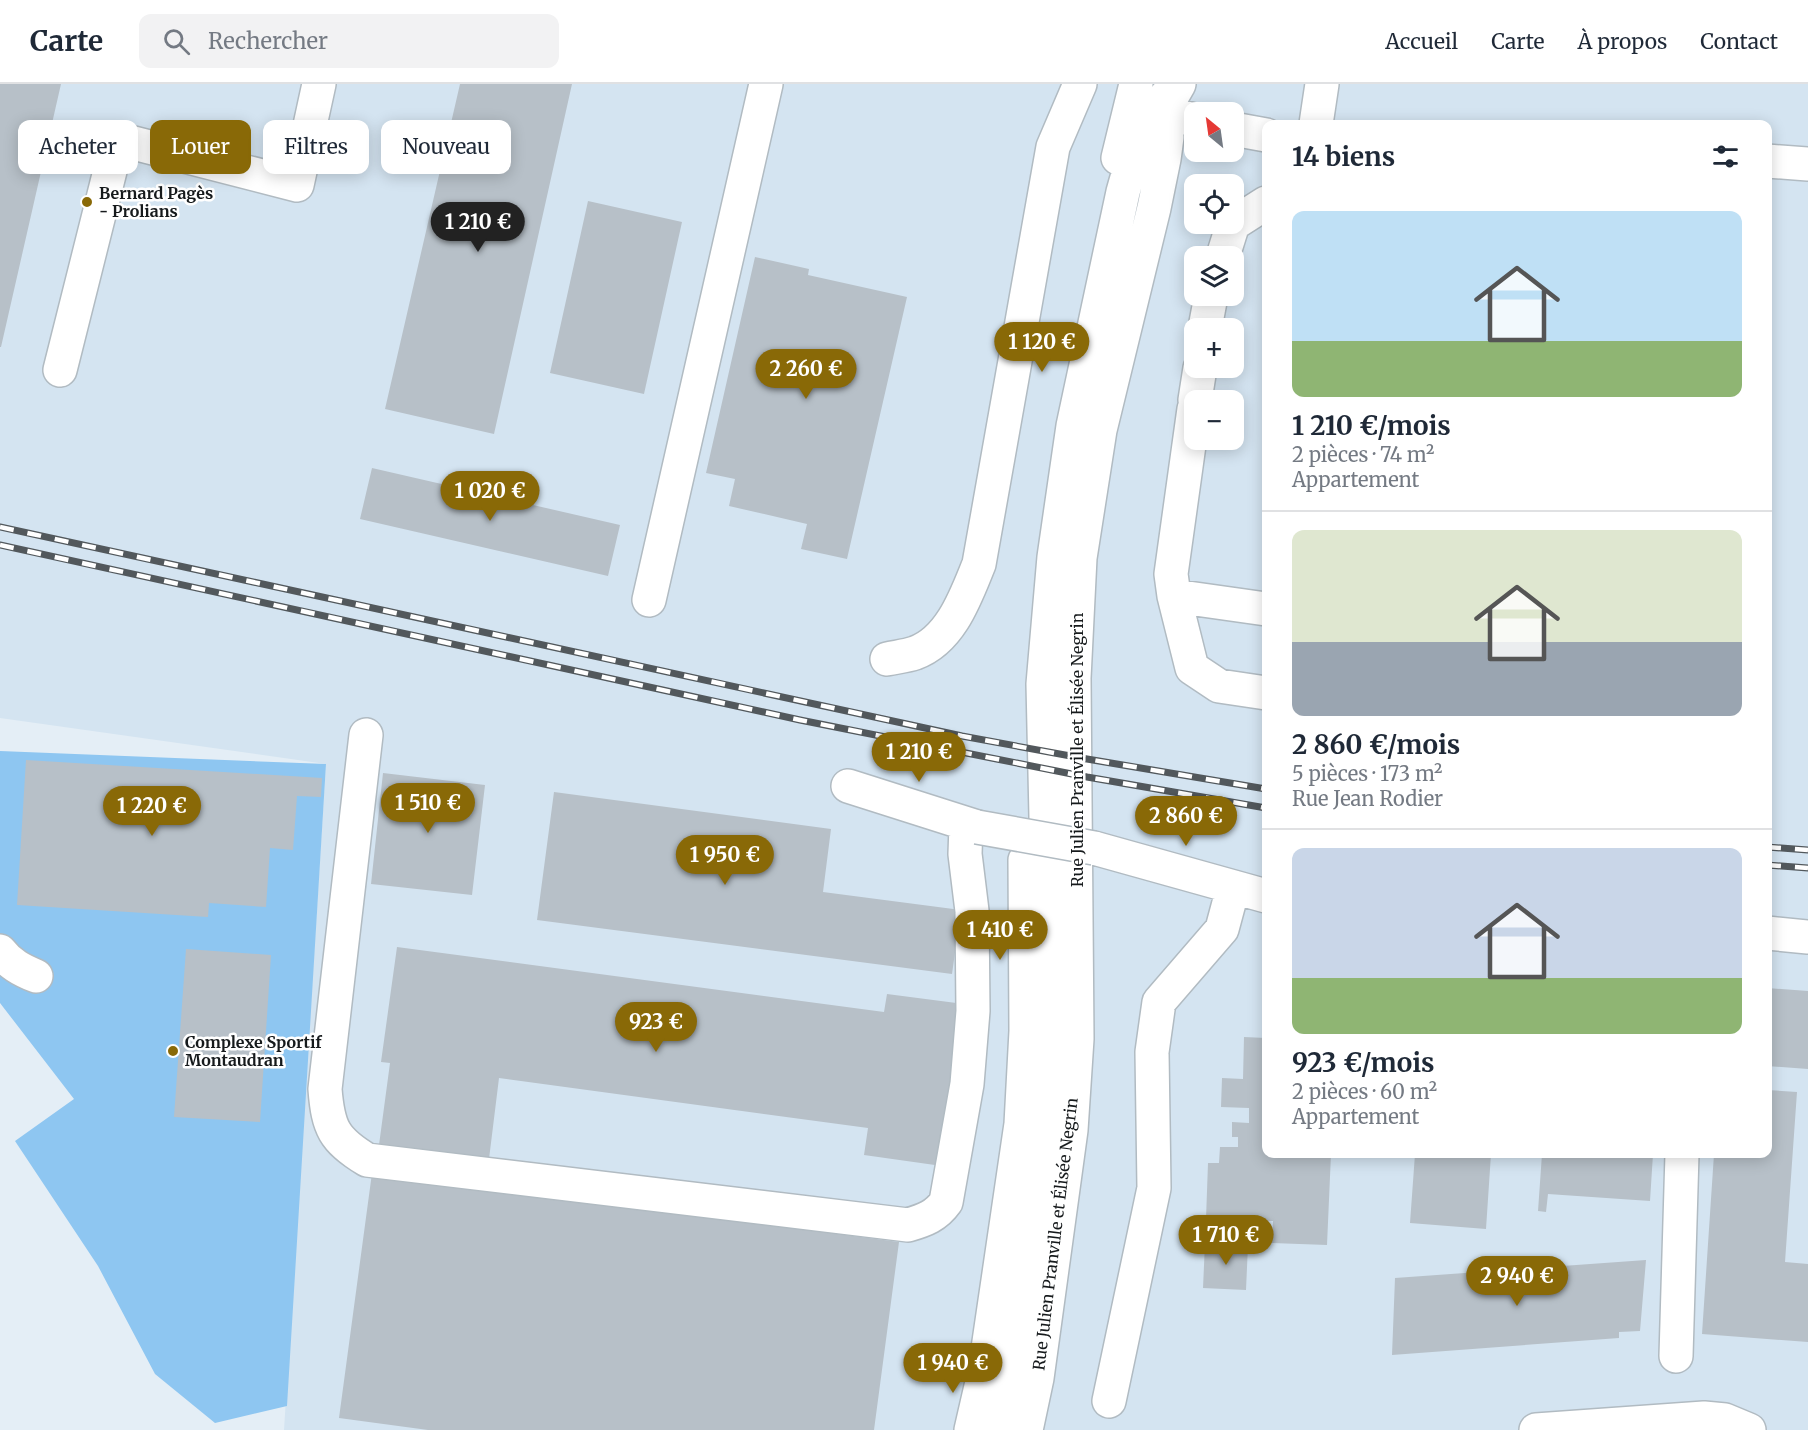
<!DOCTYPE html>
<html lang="fr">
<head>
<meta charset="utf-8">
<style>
	:root { --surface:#fff; --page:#f2f2f3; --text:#1f2937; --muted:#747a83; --line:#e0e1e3; --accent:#896907 }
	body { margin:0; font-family:Merriweather,serif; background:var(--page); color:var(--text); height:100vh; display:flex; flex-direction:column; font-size:22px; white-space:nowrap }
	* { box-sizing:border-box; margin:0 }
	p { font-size:20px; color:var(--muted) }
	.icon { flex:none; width:33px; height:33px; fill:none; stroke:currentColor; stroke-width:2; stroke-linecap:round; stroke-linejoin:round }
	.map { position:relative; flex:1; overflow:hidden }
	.details { position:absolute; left:1262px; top:36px; width:510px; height:1038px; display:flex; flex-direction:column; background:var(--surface); border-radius:12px; box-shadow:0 3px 15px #0003 }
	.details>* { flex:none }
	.banner { position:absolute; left:18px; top:36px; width:570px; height:54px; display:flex; gap:12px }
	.needle { width:39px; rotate:331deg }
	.controls { position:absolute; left:1184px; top:18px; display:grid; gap:12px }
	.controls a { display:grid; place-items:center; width:60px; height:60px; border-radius:12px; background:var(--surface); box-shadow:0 3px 15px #0003; font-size:30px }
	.price { position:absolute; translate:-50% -51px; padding:0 14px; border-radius:21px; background:var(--accent); color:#fff; font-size:20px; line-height:39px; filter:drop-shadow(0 2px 3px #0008) }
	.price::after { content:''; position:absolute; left:50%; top:36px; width:18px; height:14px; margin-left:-9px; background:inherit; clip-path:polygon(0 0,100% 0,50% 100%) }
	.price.active { background:#222; color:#fff }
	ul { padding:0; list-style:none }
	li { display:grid; align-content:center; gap:12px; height:318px; padding:0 30px }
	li+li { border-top:2px solid var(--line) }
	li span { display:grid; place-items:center; height:186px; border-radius:12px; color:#555 }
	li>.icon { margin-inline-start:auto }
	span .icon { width:108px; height:108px; fill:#fffc; stroke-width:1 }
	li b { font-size:26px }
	h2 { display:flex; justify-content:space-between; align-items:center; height:72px; padding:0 30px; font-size:26px }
	.chip { padding:0 21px; border-radius:12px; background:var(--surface); box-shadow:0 3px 15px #0003; font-size:21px; line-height:54px }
	.chip.active { background:var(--accent); color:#fff }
	header { display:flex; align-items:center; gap:36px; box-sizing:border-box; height:84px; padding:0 30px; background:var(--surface); border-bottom:2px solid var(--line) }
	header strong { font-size:28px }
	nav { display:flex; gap:33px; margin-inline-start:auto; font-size:21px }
	.search { width:420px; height:54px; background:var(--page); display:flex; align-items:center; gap:15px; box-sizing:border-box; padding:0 21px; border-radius:12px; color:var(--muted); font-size:22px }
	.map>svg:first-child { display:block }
	.built { fill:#d4e4f1; fill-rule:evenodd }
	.green { fill:#8ec6f1 }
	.building { fill:#b7c0c8 }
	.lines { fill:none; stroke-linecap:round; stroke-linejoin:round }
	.minor-casing { stroke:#b1bbc2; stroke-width:36 }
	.minor { stroke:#fff; stroke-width:33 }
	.rail-casing { stroke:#52585c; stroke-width:7 }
	.rail { stroke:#fff; stroke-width:4.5; stroke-dasharray:14; stroke-linecap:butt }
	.minor-bridge-casing { stroke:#b1bbc2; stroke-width:36; stroke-linecap:butt }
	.minor-bridge { stroke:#fff; stroke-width:33 }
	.poi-dot { fill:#896907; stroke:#fff; stroke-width:2 }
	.labels { text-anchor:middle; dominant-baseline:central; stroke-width:5; stroke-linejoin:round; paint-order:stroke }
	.poi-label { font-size:16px; font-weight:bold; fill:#161a1c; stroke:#fff; text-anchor:start }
	.street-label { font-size:16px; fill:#161a1c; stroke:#fff }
</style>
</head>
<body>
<header>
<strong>Carte</strong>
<div class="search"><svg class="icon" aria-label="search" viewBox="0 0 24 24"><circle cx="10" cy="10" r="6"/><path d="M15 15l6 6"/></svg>Rechercher</div>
<nav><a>Accueil</a><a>Carte</a><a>À propos</a><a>Contact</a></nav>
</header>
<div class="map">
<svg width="1808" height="1346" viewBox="0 0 1808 1346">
	<rect width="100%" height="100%" fill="#e4eef6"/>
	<!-- built -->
	<path class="built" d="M0 0H1808V1346H284L326 680 0 634ZM1194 28H1233V68H1194ZM1266 40H1767V1070H1266ZM1194 100H1233V140H1194ZM1194 172H1233V212H1194ZM1194 244H1233V284H1194ZM1194 316H1233V356H1194Z"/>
	<!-- green -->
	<path class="green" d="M0 667 326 680 287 1322 215 1339 155 1290 98 1182 15 1057 74 1015 0 919Z"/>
	<!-- building -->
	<path class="building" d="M0 0H61L1 263H0Z
		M460 0H572L494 350 385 325Z
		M588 117 682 138 644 310 550 289Z
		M755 173 809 185 808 191 907 213 847 475 801 465 807 440 729 422 735 395 706 389Z
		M372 384 620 441 608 492 360 435Z
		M26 676 322 694 321 713 297 712 293 766 270 764 266 823 209 819 208 833 17 821Z
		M383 689 485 701 472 811 371 800Z
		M554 708 831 745 823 808 961 826 952 890 537 836Z
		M397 863 884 928 887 910 964 920 942 1082 864 1071 868 1044 499 994 489 1075 379 1061 390 979 381 978Z
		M186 865 271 871 260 1038 174 1033Z
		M1767 904 1808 907V985L1767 982Z
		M1244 953 1266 954V1070H1331L1327 1161 1272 1159 1273 1137 1206 1135 1208 1079H1219L1220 1063H1238V1053H1232V1038L1249 1039V1024L1221 1023 1222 994 1243 995Z
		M1767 1006 1797 1008 1785 1178 1808 1180V1258L1702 1250 1714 1070H1767Z
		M1415 1070H1491L1486 1145 1410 1139Z
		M1542 1070H1653L1650 1117 1548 1110 1546 1128 1538 1127Z
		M372 1089 899 1158 874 1346H428L339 1334Z
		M1205 1159 1248 1161 1246 1206 1203 1204Z
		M1646 1176 1640 1247 1619 1248V1254L1392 1271 1395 1194Z"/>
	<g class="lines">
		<defs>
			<path id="minor" d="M1145 23 1194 36
				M1316 40 1322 0
				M1233 45 1266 51
				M1118 74 1136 0
				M1767 77 1808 80
				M1223 172 1233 140 1266 119
				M1205 244 1211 212
				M60 286 118 55 297 101 319 0
				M1195 316 1200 284
				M1194 325 1171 490 1174 512 1192 584 1219 602 1266 609
				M1174 512 1266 525
				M649 516 766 0
				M887 575C896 573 906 572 915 569 951 556 966 512 979 480L1053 63 1080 0
				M366 651 325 1005C328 1044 334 1056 367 1076L908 1141C925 1136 936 1132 946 1118L967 1000 973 927 972 827 965 770 966 741
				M848 702 977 743
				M1094 764 1266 812
				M1767 849 1808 853
				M0 867C10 880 21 886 36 892
				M1676 1272 1682 1070
				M1109 1317 1154 1104 1152 968 1159 918 1222 845 1233 804
				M971 1346 985 1285 1021 1040 1026 947 1025 776
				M1000 1346 1010 1290 1044 1043 1051 955 1043 600 1054 473 1073 342 1123 108 1136 62 1142 49 1163 28 1179 0
				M1026 1346 1037 1294 1071 1046 1077 955 1074 594 1080 474 1100 346 1154 124 1164 75 1167 53 1163 28 1166 12
				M1536 1346 1704 1334 1725 1336 1749 1346"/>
		</defs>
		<!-- minor casing -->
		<use href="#minor" class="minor-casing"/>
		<!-- minor -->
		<use href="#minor" class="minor"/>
		<defs>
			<path id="rail" d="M0 443 962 652 1087 675 1266 705
				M0 461 800 636 1087 693 1266 724
				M1767 763 1808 766
				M1767 781 1808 784"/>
		</defs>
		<!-- rail casing -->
		<use href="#rail" class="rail-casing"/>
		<!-- rail -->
		<use href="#rail" class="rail"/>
		<defs>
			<path id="minor-bridge" d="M977 743 1094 764"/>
		</defs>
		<!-- minor-bridge casing -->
		<use href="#minor-bridge" class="minor-bridge-casing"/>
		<!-- minor-bridge -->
		<use href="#minor-bridge" class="minor-bridge"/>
	</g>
	<!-- markers -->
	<g class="poi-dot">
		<circle cx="87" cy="118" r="6"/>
		<circle cx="173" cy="967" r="6"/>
	</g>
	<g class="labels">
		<!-- poi labels -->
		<g class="poi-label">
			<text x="99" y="109">Bernard Pagès<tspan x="99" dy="18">- Prolians</tspan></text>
			<text x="185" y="958">Complexe Sportif<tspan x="185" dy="18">Montaudran</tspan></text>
		</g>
		<!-- street labels -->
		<g class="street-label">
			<text transform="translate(1077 666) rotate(-90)">Rue Julien Pranville et Élisée Negrin</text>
			<text transform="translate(1055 1150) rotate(-83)">Rue Julien Pranville et Élisée Negrin</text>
		</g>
	</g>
</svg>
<div class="controls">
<a><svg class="needle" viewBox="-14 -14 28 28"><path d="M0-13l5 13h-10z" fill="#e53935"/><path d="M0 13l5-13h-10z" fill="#747a83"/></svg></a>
<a><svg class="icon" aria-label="locate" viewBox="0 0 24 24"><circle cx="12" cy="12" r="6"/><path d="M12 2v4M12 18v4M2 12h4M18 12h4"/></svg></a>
<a><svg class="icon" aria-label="layers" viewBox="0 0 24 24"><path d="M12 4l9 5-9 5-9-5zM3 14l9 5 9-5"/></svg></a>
<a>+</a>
<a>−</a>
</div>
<b class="price active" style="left:478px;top:169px">1 210 €</b>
<b class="price" style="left:1042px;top:289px">1 120 €</b>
<b class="price" style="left:806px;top:316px">2 260 €</b>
<b class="price" style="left:490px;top:438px">1 020 €</b>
<b class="price" style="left:919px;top:699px">1 210 €</b>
<b class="price" style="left:428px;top:750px">1 510 €</b>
<b class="price" style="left:152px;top:753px">1 220 €</b>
<b class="price" style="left:1186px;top:763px">2 860 €</b>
<b class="price" style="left:725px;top:802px">1 950 €</b>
<b class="price" style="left:1000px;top:877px">1 410 €</b>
<b class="price" style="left:656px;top:969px">923 €</b>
<b class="price" style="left:1226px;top:1182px">1 710 €</b>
<b class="price" style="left:1517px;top:1223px">2 940 €</b>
<b class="price" style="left:953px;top:1310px">1 940 €</b>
<div class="banner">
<a class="chip">Acheter</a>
<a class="chip active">Louer</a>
<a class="chip">Filtres</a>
<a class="chip">Nouveau</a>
</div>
<section class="details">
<h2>14 biens<svg class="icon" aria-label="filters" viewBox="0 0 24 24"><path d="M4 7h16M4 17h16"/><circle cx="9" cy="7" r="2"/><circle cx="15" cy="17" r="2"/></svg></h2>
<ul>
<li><span style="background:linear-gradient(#bfe0f5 70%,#8fb573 0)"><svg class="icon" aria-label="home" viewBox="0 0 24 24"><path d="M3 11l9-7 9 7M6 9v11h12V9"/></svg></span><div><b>1 210 €/mois</b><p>2 pièces · 74 m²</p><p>Appartement</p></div></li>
<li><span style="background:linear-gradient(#dfe7d0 60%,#9aa5b1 0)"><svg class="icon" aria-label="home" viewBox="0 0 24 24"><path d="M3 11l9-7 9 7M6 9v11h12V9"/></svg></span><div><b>2 860 €/mois</b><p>5 pièces · 173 m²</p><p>Rue Jean Rodier</p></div></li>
<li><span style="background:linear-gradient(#c9d6e8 70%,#8fb573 0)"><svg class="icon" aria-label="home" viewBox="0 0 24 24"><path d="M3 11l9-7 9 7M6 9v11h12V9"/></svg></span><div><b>923 €/mois</b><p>2 pièces · 60 m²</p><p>Appartement</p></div></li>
</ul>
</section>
</div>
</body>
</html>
